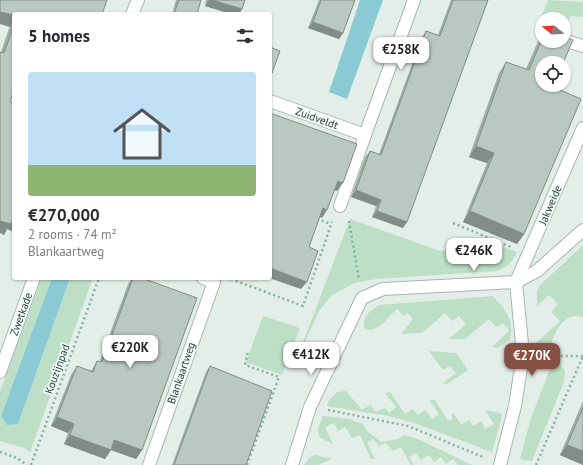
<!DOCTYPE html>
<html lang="en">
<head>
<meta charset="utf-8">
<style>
	:root { --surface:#fff; --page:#f7f7f7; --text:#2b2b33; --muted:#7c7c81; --accent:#865044 }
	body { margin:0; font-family:"PT Sans",sans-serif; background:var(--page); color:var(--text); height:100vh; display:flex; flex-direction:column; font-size:15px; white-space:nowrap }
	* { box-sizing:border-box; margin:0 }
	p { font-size:13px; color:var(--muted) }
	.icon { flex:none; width:22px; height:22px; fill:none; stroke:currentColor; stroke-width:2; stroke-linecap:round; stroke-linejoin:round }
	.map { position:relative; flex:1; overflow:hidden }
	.drawer { position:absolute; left:12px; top:12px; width:260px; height:268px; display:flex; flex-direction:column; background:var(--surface); border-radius:4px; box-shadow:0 1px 3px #0004 }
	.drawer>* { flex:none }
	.needle { width:26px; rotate:288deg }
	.controls { position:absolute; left:535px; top:12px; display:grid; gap:8px }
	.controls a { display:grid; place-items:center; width:36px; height:36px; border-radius:50%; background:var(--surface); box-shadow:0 1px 3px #0004; font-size:20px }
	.price { position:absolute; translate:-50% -34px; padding:0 9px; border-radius:8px; background:#fff; color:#222; font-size:13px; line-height:26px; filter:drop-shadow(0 1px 2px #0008) }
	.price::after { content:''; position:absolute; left:50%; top:24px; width:12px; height:9px; margin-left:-6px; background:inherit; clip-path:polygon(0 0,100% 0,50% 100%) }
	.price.current { background:var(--accent); color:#fff }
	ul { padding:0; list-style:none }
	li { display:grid; align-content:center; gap:8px; height:212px; padding:0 16px }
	li span { display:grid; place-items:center; height:124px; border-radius:4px; color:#555 }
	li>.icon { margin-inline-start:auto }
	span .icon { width:72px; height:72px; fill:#fffc; stroke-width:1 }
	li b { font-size:17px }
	h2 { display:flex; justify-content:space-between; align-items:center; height:48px; padding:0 16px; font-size:17px }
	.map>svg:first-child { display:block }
	.green { fill:#bcdfc5 }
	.water { fill:#8acad4 }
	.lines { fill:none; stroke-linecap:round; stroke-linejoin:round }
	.service-casing { stroke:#a6b6b0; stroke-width:14 }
	.minor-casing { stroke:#a6b6b0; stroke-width:14 }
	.path { stroke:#83b2a3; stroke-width:2.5; stroke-dasharray:2 3; stroke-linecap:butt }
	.service { stroke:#fff; stroke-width:12 }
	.minor { stroke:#fff; stroke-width:12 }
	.wall { fill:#9fada7 }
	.shaded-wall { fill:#828d88 }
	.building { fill:#b9c9c2; stroke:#828d88 }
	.labels { text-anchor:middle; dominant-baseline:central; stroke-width:3.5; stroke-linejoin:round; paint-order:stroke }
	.street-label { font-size:11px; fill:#224038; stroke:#f4faf7 }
</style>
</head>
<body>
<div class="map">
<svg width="583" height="465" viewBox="0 0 583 465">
	<rect width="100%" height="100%" fill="#e4eee9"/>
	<!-- green -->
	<path class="green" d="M548 0 583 2V17L570 16 568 23H564V19L540 20Z
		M350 219 440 251 480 244 482 239 517 252C512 263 507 268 496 271L376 279 354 283 331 296 319 311 294 366Z
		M583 245V317C561 311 555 335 548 351L537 352V342L560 321 551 312 558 304 549 295 537 306V291L540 285Z
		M42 278H52L1 416 7 425 18 424 70 278H93L30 452 24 448 0 441V392Z
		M493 296C505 309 515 320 510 339L498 348 492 347 509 331 503 323 496 327 489 319 465 339H449L466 324 459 316 452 321 445 313 422 333 401 334 413 319 407 313 404 316 397 309C388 317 376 336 364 328 363 315 369 312 379 305Z
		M263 316 300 328 282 375 246 362Z
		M429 351 456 353 468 370 447 384 443 383 456 373 450 366 443 370Z
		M552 363 560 364 565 371 564 382 532 461 520 459 530 421Z
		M346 391 362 410 370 405 376 412 385 408 389 413 396 407 385 393 390 392 405 414 413 409 418 415 425 410 432 419 439 414 429 400H435L448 421 453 419 451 415 454 413 461 425 469 420 473 426 481 421 485 429 494 424 485 410 500 413 502 416 492 452 414 423 389 416 327 406 329 400 337 392Z
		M323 416 349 419 363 424 367 431 381 442 397 439 404 435 418 439 472 465H458L453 459 446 464 441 457 434 462 429 455 421 460 416 453 409 457 414 465H411L401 447 393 451 386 443 379 446 373 439 367 442 375 459H371L360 435 352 438 345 427 338 431 334 423 325 427 333 444 319 437 318 428Z
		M315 455 332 459 318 465H304L309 458Z"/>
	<!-- water -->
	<path class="water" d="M360 0H383L347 99 329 92Z
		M52 278H70L18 424 7 425 1 416Z"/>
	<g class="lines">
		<defs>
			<path id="service" d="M569 42 583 46
				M340 206 365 135
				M516 282 583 128"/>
			<path id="minor" d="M132 14 138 0
				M270 101 365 135 414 0
				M0 372 34 278
				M149 465 214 282 203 278
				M292 465 310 407 362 298 383 289 516 282 537 271 583 230
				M500 465 515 406 523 355 516 282"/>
		</defs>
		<!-- service casing -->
		<use href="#service" class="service-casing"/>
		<!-- minor casing -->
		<use href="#minor" class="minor-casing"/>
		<!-- path -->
		<path class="path" d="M317 219 331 224
			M349 221 359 279
			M453 223 511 247
			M231 279 303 306 332 222
			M541 358 553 356H583
			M328 410 408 426 483 457
			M0 452 17 458 27 465
			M31 465 99 278
			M247 465 279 377 245 365 248 351
			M536 465 583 356"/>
		<!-- service -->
		<use href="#service" class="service"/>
		<!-- minor -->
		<use href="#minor" class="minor"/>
	</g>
	<!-- wall -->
	<path class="wall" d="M176 0H201L197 14H172Z
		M206 0H245L242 9 239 14H231L205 6Z
		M319 0H355L343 33 339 39 308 28Z
		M451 0H488L403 228 372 217 376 206 351 197 365 157 370 151 379 154 422 37 426 31 438 35Z
		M14 14V90L10 102 7 229 4 235 1 52Z
		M542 35V41L553 87 524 234 517 244 463 222 487 163 469 157 499 73 506 62 526 69 539 39Z
		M132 278H142V450L136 459 111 450 105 459 64 444 68 433 51 426 71 375 77 366 91 371 97 361H100L128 284Z
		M210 366 246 465H172L206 372Z
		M583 401V465L560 455Z"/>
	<!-- shaded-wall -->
	<path class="shaded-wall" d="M209 0H212L242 9 239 14H231L205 6Z
		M0 12 14 15V20L10 27 0 24Z
		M313 22 343 33 339 39 308 28Z
		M476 146 494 153 487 163 469 157Z
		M338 181 343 183 337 191 332 189Z
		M356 190 381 200 376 206 351 197Z
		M323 208 327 210 322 218 318 216Z
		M377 211 407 222 403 228 372 217Z
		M470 211 524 234 517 244 463 222Z
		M13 218 14 219V232L7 229 4 235 0 233V221Z
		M270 268 307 282 301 289 269 278H270Z
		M57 417 74 424 68 433 51 426Z
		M70 435 114 440 142 450 136 459 111 450 105 459 64 444Z
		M567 445 583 451V465L560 455Z"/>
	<!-- building -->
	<path class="building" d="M0 0H107L102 14H14V15L0 12Z
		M179 0H201L197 14H174Z
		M212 0H245L242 9Z
		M321 0H355L343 33 313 22Z
		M453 0H488L407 222 377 211 381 200 356 190 370 151 381 155 426 31 440 36Z
		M14 25V90L10 102 14 103V219L13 218 11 224 0 221V52L4 53Z
		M564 36 573 40 563 63H542V85H554L553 87 581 99 524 234 470 211 494 153 476 146 506 62 529 70 542 39V41H564Z
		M270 47 280 51 272 73H270Z
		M270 113 357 144 343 183 338 181 327 210 323 208 309 247 318 251 307 282 270 268Z
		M133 278H142L197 298 142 450 114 440 111 450 70 435 74 424 57 417 77 366 93 372 97 361 102 362Z
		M210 366 272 391 246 465H174Z
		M583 408V451L567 445Z"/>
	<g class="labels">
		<!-- street labels -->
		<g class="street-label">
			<text transform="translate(317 118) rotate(20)">Zuidveldt</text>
			<text transform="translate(550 205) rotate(-67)">Jakweide</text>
			<text transform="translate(21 314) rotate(-70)">Zwetkade</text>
			<text transform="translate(57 369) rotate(-70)">Kouzijnpad</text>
			<text transform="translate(181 373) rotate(-71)">Blankaartweg</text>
		</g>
	</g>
</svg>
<div class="controls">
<a><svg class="needle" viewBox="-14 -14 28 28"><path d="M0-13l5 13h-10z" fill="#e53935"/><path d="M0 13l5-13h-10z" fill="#7c7c81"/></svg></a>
<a><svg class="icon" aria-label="locate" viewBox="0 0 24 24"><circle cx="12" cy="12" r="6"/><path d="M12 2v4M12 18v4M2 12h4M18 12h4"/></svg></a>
</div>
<b class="price" style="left:401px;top:71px">€258K</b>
<b class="price" style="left:474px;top:272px">€246K</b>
<b class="price" style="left:130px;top:369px">€220K</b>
<b class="price" style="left:311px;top:376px">€412K</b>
<b class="price current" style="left:532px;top:377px">€270K</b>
<section class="drawer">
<h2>5 homes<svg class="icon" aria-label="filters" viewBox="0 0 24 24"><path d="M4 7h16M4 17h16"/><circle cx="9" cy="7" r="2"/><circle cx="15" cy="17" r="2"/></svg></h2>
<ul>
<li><span style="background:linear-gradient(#bfe0f5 75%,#8fb573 0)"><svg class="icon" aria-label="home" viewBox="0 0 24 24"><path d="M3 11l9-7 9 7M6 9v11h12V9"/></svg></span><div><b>€270,000</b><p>2 rooms · 74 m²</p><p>Blankaartweg</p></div></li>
</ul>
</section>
</div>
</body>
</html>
